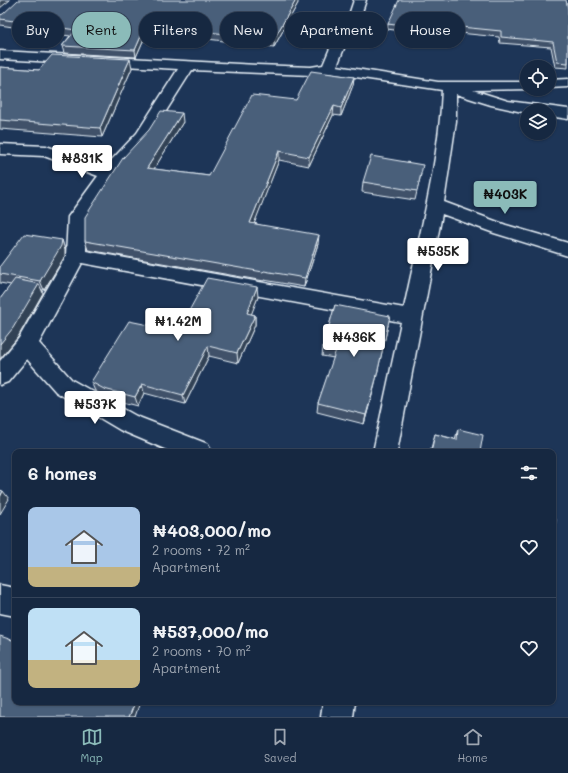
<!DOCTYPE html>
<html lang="en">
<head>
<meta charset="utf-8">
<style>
	:root { --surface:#162841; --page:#23344c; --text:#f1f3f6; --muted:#9ea6b1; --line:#35445a; --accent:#8bbbb9 }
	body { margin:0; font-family:Mali,sans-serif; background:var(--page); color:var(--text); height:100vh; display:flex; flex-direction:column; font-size:15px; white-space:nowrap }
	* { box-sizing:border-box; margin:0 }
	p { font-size:13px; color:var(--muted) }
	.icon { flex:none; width:22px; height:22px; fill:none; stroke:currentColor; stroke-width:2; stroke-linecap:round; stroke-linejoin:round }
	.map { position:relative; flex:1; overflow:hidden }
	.drawer { position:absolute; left:12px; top:449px; width:544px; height:256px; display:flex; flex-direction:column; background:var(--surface); border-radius:8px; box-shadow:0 1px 3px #0004,0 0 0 1px var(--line) }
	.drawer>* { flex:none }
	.banner { position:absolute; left:12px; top:12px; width:544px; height:36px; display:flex; gap:8px }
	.fabs { position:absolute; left:520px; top:60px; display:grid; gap:8px }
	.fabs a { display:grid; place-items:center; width:36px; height:36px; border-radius:50%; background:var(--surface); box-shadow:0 1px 3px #0004,0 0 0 1px var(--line); font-size:20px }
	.price { position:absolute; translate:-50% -34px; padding:0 9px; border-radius:4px; background:#fff; color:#222; font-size:13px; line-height:26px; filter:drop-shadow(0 1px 2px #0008) }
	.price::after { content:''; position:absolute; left:50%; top:24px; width:12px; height:9px; margin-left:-6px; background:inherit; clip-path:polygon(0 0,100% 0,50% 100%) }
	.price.on { background:var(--accent); color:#111 }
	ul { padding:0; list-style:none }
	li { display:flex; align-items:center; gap:12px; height:100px; padding:0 16px }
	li+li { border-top:1px solid var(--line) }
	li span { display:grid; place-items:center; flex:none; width:112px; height:80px; border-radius:8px; color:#555 }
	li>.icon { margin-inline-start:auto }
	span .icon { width:48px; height:48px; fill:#fffc; stroke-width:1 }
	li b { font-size:17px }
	h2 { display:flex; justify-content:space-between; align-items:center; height:48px; padding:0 16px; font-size:17px }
	.tag { padding:0 14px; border-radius:18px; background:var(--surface); box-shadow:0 1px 3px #0004,0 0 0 1px var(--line); font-size:14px; line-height:36px }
	.tag.on { background:var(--accent); color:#111 }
	.dock { display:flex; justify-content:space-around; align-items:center; height:56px; border-top:1px solid var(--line); background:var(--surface); font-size:11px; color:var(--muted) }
	.dock a { display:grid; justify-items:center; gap:2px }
	.dock .on { color:var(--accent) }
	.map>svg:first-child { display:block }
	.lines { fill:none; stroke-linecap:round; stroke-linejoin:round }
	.minor-casing { stroke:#e8f1f8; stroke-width:3 }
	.minor { fill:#1d3557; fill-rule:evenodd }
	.wall { fill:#3f5169; stroke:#e8f1f8 }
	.shaded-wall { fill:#334255; stroke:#e8f1f8 }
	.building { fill:#495e7a; stroke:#e8f1f8 }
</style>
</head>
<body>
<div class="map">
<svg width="568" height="717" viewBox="0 0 568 717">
	<rect width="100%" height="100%" fill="#1d3557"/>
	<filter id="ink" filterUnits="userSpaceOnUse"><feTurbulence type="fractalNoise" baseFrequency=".025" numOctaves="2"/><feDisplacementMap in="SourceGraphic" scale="8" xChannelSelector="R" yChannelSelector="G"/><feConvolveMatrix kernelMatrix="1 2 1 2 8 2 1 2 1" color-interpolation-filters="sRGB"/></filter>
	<g filter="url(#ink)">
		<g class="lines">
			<defs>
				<path id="minor" d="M354 0H366L362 12 347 41 337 66 438 82H527V89H532L473 90 508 101 568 109V119L549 116V111H527V113L491 105 456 94V121L444 202 506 225 568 243V256L494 233 442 214 397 452H373L401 322 82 263 39 343 72 380 136 416 208 444 211 452H172L120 430 56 392 27 359 8 382 0 385V361L19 338 66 256 68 217 98 176 44 156 0 154V144L46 146 105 167 137 133 178 69 0 59V51L257 65 311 67 323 65 333 41 350 12ZM192 70 311 75 329 73 442 90C439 164 419 236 404 308L86 251V217L114 178 149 138Z
					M568 79V87L549 88V80Z
					M0 585 15 588V616L0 613Z
					M323 702H355L353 717H321Z"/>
			</defs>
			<!-- minor casing -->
			<use href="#minor" class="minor-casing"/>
			<!-- minor -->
			<use href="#minor" class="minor"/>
		</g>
		<!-- wall -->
		<path class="wall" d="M298 3 274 47 199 38 193 46 143 41 136 57 64 53 62 46 70 36 0 25V15Z
			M568 9V68L555 67 551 47 500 43 499 37 439 31 438 36 387 29 388 24Z
			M0 67 39 70 132 68 102 137 0 129Z
			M354 77 353 85 341 116 333 115 309 166 279 160 254 223 318 244 304 287 264 280V281L88 250 85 241 183 122 154 169 209 176 296 100Z
			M421 174 415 200 362 192 363 182Z
			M62 240 65 250V256L44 290H42L43 293 18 337 0 359V299L11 285 0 283V266Z
			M258 297 251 314 255 315V325L238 363 209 356 185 404 144 393 138 406 107 398 95 391 91 382 178 331Z
			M335 305 374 388 364 424 317 412 318 403 334 358 322 356 323 347Z
			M458 429 480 452H430L435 434 455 439Z"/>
		<!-- shaded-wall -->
		<path class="shaded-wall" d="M0 0H10L0 8Z
			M296 0H298V3L274 47V39Z
			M198 31 199 38 193 46V39Z
			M142 34 143 41 136 57 135 50Z
			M130 59 132 68 102 137 100 128Z
			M354 77 353 85 341 116V108Z
			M334 106 333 115 309 166V157Z
			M182 113 183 122 149 177 147 168Z
			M279 151V160L251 232 250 223Z
			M319 235 318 244 304 287 305 278Z
			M62 240 65 250V256L44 290 40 281Z
			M39 284 43 293 18 337 0 359V344Z
			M257 287 258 297 248 323 247 313Z
			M255 315V325L238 363 237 353Z
			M388 325 374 388 364 424 366 415Z
			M208 346 209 356 185 404 183 395Z
			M142 384 144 393 138 406 135 397Z
			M3 491 9 499 0 514V497Z
			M135 702H140L135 717H129Z"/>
		<!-- building -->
		<path class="building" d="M18 0H296L274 39 198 31 193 39 142 34 135 50 62 46 76 30 0 19V15L3 14Z
			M399 0H566L568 9V63L557 62 553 42 501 37V31L440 25 439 31 388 24Z
			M52 55 130 59 100 128 0 120V67L39 70Z
			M311 71 354 77 341 108 334 106 309 157 279 151 250 223 319 235 305 278 264 271 263 272 85 241V217L123 158 149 130 161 111 182 113 147 168 209 176 252 95 296 100Z
			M371 156 423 165 417 191 363 182Z
			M24 234 62 240 61 246 40 281 0 274V266Z
			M207 278 257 287 247 313 255 315 237 353 208 346 183 395 142 384 135 397 104 389 91 382 129 321 178 331Z
			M15 279 39 284 13 328 0 344V299Z
			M335 305 390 316 376 379 366 415 318 403 336 350 323 347Z
			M458 429 483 435 480 452H431L435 434 457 440Z
			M0 490 3 491 0 497Z
			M553 518 556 519 553 552Z
			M15 635V702H135L129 717H0V636L12 640Z"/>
	</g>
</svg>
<div class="fabs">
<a><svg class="icon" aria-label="locate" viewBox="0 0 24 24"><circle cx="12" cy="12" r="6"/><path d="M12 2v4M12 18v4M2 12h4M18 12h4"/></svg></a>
<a><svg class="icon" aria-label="layers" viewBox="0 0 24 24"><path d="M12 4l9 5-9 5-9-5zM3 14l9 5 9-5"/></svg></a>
</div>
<b class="price" style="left:82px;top:179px">₦831K</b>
<b class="price on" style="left:505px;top:215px">₦403K</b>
<b class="price" style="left:438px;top:272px">₦535K</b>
<b class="price" style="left:178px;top:342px">₦1.42M</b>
<b class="price" style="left:354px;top:358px">₦436K</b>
<b class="price" style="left:95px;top:425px">₦537K</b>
<div class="banner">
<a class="tag">Buy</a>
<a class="tag on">Rent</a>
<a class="tag">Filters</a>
<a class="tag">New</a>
<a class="tag">Apartment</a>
<a class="tag">House</a>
</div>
<section class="drawer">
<h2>6 homes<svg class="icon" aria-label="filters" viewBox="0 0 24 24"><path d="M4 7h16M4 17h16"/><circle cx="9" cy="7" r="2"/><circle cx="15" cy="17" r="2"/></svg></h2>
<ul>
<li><span style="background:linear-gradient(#a9c7e8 75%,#c2b280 0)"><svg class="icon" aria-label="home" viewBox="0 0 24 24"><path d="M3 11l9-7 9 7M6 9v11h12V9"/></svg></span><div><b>₦403,000/mo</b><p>2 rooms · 72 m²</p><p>Apartment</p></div><svg class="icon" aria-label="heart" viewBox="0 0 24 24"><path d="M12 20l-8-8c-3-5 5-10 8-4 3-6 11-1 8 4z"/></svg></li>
<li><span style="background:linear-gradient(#bfe0f5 65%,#c2b280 0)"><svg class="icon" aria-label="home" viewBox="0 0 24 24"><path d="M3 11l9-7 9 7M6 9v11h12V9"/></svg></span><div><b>₦537,000/mo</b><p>2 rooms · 70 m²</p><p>Apartment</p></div><svg class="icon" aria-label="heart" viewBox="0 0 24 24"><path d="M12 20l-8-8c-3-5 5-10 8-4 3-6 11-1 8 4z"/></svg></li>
</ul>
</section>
</div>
<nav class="dock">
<a class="on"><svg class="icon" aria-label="map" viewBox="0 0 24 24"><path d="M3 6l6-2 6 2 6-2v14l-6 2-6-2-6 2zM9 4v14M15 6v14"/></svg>Map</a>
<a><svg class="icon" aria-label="saved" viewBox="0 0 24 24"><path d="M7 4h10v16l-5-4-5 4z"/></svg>Saved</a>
<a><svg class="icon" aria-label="home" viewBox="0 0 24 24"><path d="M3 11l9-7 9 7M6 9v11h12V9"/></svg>Home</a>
</nav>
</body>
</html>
